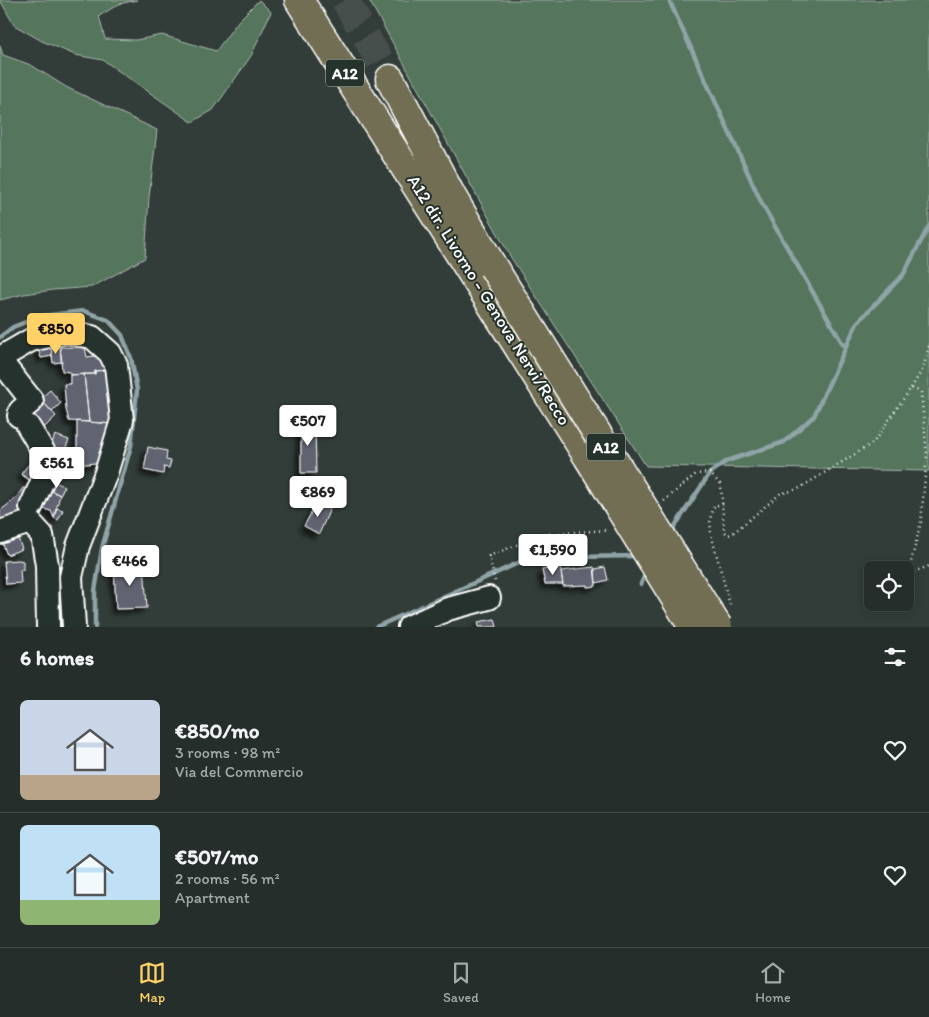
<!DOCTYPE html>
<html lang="en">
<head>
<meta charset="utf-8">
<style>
	:root { --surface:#262e2c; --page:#2e3634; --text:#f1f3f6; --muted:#a4a8a9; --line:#424a48; --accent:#ffd166 }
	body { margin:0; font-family:Itim,sans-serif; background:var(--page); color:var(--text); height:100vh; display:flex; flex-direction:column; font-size:19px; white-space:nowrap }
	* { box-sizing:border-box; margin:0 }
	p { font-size:16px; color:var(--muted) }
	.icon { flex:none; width:28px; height:28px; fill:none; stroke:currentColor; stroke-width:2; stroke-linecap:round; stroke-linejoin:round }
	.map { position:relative; height:627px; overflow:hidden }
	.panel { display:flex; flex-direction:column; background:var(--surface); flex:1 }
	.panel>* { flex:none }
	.tools { position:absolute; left:864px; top:561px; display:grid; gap:10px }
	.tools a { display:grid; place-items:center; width:50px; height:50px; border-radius:8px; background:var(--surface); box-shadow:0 2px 12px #0003,0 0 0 1px var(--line); font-size:25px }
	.price { position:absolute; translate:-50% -42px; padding:0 11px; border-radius:5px; background:#fff; color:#222; font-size:16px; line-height:32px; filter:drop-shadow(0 1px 2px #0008) }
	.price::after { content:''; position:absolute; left:50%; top:30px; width:15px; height:11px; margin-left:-8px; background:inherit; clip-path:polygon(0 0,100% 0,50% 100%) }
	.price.active { background:var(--accent); color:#111 }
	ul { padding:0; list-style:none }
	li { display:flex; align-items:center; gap:15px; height:125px; padding:0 20px }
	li+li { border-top:1px solid var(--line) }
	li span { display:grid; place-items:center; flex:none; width:140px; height:100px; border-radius:8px; color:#555 }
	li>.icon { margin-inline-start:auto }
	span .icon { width:60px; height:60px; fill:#fffc; stroke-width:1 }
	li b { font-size:21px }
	h2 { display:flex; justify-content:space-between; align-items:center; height:60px; padding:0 20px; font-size:21px }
	.tabs { display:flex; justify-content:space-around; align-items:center; height:70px; border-top:1px solid var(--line); background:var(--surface); font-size:14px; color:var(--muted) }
	.tabs a { display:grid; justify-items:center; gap:2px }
	.tabs .active { color:var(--accent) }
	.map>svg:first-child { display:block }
	.green { fill:#54745d; stroke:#aabaae }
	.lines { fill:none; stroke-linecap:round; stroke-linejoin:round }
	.stream { stroke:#90a4a7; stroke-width:4.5 }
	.building { fill:#616370; stroke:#fff; filter:url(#shadow) }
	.highway-tunnel { stroke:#46504e; stroke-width:28; stroke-dasharray:28 14; stroke-linecap:butt }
	.minor-casing { stroke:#fff; stroke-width:26 }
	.highway-casing { stroke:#fff; stroke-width:31 }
	.path { stroke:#fff; stroke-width:2.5; stroke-dasharray:1 4; stroke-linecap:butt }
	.minor { stroke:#26332d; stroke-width:22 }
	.highway { stroke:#726e52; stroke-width:28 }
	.highway-bridge-casing { stroke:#fff; stroke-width:31; stroke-linecap:butt }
	.highway-bridge { stroke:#726e52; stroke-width:28 }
	.labels { text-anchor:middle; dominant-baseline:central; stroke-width:4; stroke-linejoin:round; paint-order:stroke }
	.shield { fill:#26332d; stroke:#bec2c0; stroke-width:1 }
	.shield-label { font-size:16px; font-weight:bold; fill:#fff }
	.street-label { font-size:18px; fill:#fff; stroke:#26332d }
</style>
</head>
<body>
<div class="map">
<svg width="929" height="627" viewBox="0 0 929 627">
	<defs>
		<filter id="shadow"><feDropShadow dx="-4.5" dy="4.5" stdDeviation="2.5" flood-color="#0009"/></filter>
	</defs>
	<rect width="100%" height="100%" fill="#323d3a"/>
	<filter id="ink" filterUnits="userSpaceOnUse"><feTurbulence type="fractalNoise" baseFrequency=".02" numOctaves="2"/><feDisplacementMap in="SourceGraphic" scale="10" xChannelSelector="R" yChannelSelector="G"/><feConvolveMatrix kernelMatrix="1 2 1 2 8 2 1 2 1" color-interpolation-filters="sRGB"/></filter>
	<g filter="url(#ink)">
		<!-- green -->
		<path class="green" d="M0 0H137L119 4 99 16 105 39 136 40 162 35 216 51 239 20 259 0 271 12 251 56 213 110 192 122 103 60 75 55 42 41 14 25Z
			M369 0H929V471L646 466 510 256Z
			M0 46 3 55 31 65 66 87 157 130 149 197 145 258 92 287 53 290 24 294 0 300Z"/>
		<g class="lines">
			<!-- stream -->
			<path class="stream" d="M669 0 762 204 845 348
				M0 337 13 327 41 316 84 311 108 320 122 335 131 358 137 390 131 446 102 548 95 591V627
				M671 532 710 473 727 461 784 442 814 416 857 323 903 275 929 226
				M641 584 647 570
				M376 627 536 555 577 557 637 556"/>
		</g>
		<!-- building -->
		<path class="building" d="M49 346 51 348 52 356 41 358 38 348Z
			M60 347 85 348 87 357 102 355 106 370 95 371V374L70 375V372L62 371Z
			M60 347 62 362 53 363 51 348Z
			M106 370 112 424 89 422 84 374H95V371Z
			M84 374 89 422 69 421 66 409 64 384H70V375Z
			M50 390 61 403 52 412 45 404 40 408 35 403Z
			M45 404 56 416 42 430 30 417Z
			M301 420H315L316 473H301Z
			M77 421 112 424 104 462 77 465Z
			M55 435 69 440 58 467 49 463 47 457Z
			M148 447 167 451 166 460 171 461 169 468 164 467 163 474 144 470Z
			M40 450 33 483 21 474Z
			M56 482 64 487 60 495 50 490Z
			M23 488 31 489 29 509 0 530V511L15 499Z
			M50 490 60 495 54 518 51 511 40 508Z
			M318 501 330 509 319 534 304 526Z
			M56 508 63 510 58 520 54 518Z
			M15 530 22 549 7 555 0 536Z
			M19 560 23 561V570H20L21 583 6 584 4 561Z
			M144 564 147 608 116 609 114 566Z
			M560 566 563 584H545L542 570Z
			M594 567 596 586 587 587V585L563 586 561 571Z
			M605 567 608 580 596 583 595 569Z
			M495 619 497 627H479L478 622Z"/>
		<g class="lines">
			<!-- highway-tunnel -->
			<path class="highway-tunnel" d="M345 0 390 79"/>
			<defs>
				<path id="minor" d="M0 358 31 340 66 332 92 337 110 353 116 365 122 420 106 473 78 546 71 577 74 627
					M0 360 32 401 20 411 19 416
					M28 426 46 456V473L31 507
					M0 532 30 522 42 535 47 565 48 627
					M409 627 448 609 489 598"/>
				<path id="highway" d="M299 0 588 457
					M390 79 451 195 493 267"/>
			</defs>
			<!-- minor casing -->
			<use href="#minor" class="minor-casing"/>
			<!-- highway casing -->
			<use href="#highway" class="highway-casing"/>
			<!-- path -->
			<path class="path" d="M911 388 923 369 929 346
				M664 501 696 474 710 473 721 485 724 531 728 535 732 534 780 494 798 489 873 443 911 388 921 392 927 454 921 522 908 574 929 566
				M723 504 714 506 710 519 711 534 730 605
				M495 581 489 556 544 534 609 530"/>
			<!-- minor -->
			<use href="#minor" class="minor"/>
			<!-- highway -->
			<use href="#highway" class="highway"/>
			<defs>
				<path id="highway-bridge" d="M493 267 718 627
					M588 457 693 627"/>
			</defs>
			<!-- highway-bridge casing -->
			<use href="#highway-bridge" class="highway-bridge-casing"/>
			<!-- highway-bridge -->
			<use href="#highway-bridge" class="highway-bridge"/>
		</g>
	</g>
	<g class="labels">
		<!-- shield labels -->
		<g class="shield">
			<rect x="326" y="59.5" width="38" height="27" rx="4"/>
			<rect x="587" y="433.5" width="38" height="27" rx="4"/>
		</g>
		<g class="shield-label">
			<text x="345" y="73">A12</text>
			<text x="606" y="447">A12</text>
		</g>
		<!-- street labels -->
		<g class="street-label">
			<text transform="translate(489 300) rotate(58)">A12 dir. Livorno - Genova Nervi/Recco</text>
		</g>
	</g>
</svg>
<div class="tools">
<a><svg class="icon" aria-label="locate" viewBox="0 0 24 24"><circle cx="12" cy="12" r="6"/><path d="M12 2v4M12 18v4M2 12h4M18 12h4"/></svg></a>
</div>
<b class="price active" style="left:56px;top:355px">€850</b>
<b class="price" style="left:308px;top:447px">€507</b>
<b class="price" style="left:57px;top:489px">€561</b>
<b class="price" style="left:318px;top:518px">€869</b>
<b class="price" style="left:553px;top:576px">€1,590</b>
<b class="price" style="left:130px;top:587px">€466</b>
</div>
<section class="panel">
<h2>6 homes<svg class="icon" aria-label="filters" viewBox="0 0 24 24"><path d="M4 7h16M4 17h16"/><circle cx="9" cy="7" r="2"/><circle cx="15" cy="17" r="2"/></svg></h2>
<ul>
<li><span style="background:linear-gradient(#c9d6e8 75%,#b9a48a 0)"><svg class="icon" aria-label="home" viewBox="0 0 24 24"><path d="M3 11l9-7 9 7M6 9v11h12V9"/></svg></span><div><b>€850/mo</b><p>3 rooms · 98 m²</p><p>Via del Commercio</p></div><svg class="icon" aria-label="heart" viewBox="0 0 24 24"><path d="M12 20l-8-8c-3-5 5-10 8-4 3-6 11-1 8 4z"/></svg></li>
<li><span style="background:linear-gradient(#bfe0f5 75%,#8fb573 0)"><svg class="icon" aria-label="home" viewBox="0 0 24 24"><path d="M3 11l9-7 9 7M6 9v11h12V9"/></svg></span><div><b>€507/mo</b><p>2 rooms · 56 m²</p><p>Apartment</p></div><svg class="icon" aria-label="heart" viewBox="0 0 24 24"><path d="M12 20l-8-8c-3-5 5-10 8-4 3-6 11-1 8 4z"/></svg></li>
</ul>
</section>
<nav class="tabs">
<a class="active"><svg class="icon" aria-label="map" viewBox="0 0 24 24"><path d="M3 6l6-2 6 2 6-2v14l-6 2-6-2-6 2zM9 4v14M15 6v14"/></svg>Map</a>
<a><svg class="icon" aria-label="saved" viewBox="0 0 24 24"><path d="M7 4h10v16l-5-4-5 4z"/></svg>Saved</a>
<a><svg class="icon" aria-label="home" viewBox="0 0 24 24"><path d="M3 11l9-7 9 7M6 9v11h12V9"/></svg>Home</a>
</nav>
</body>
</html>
